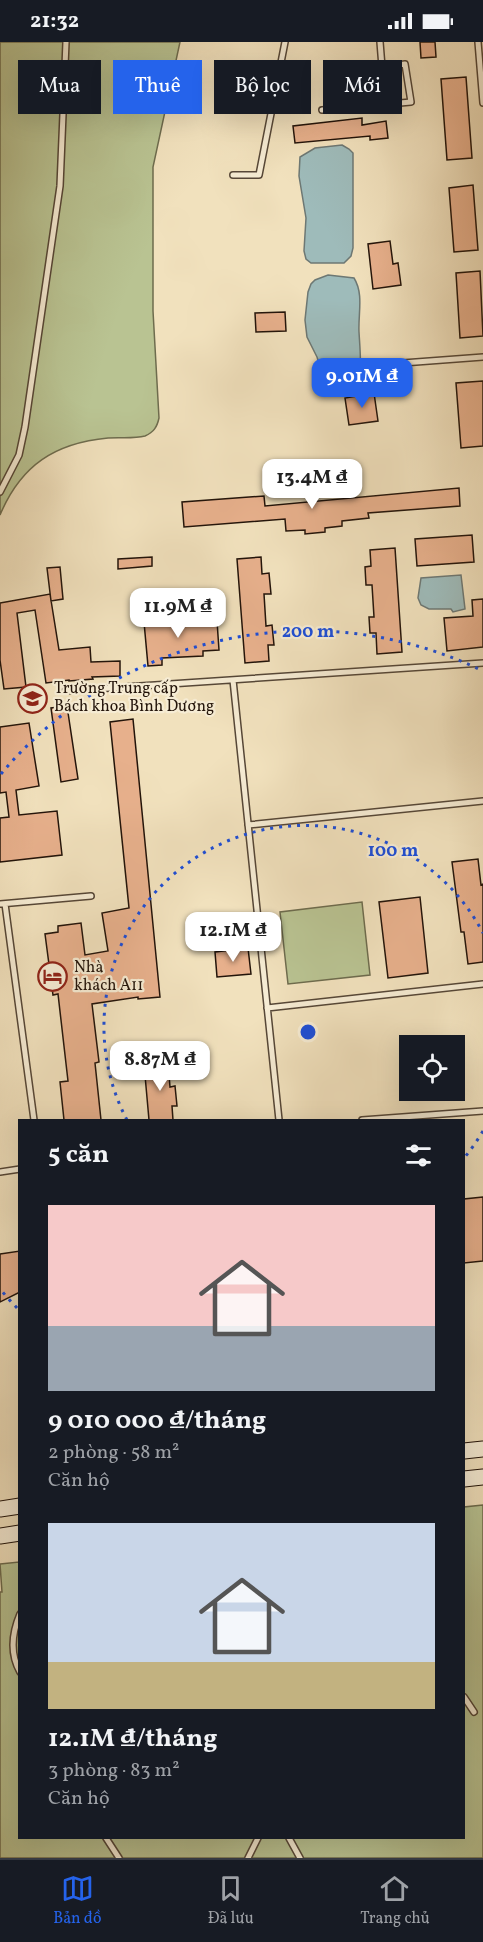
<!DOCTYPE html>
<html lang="vi">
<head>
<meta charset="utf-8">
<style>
	:root { --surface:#171b24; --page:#20242c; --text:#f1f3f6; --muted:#9ea1a6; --line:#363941; --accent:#2563eb }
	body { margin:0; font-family:Vollkorn,serif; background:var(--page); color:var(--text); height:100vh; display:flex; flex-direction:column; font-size:22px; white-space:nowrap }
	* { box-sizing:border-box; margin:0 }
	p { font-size:20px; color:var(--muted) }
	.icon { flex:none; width:33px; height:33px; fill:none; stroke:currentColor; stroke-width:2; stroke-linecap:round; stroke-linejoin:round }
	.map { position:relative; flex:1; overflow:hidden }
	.drawer { position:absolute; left:18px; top:1077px; width:447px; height:720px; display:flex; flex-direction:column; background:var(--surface); border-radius:0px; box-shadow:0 6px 24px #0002 }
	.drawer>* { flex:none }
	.top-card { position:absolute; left:18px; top:18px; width:447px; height:54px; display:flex; gap:12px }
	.fabs { position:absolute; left:399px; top:993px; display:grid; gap:12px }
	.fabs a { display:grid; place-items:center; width:66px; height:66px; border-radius:0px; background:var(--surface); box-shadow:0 6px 24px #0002; font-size:30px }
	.price { position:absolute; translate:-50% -51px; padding:0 14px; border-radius:12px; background:#fff; color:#222; font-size:20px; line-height:39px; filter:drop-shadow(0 2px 3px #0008) }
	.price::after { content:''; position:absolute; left:50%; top:36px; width:18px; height:14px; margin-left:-9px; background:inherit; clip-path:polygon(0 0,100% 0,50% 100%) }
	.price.on { background:var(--accent); color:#fff }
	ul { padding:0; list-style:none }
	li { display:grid; align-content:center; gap:12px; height:318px; padding:0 30px }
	li span { display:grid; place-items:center; height:186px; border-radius:0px; color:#555 }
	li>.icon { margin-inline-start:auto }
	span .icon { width:108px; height:108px; fill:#fffc; stroke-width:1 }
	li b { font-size:26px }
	h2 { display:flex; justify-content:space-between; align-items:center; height:72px; padding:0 30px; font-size:26px }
	.pill { padding:0 21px; border-radius:0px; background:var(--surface); box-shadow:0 6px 24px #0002; font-size:21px; line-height:54px }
	.pill.on { background:var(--accent); color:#fff }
	.status { display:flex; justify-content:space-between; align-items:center; height:42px; padding:0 30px; background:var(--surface); direction:ltr }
	.status svg { height:16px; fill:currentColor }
	.tabs { display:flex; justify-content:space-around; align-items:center; height:84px; border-top:2px solid var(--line); background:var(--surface); font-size:16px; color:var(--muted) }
	.tabs a { display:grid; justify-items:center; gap:3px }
	.tabs .on { color:var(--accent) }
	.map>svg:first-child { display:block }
	.green { fill:#b9c392; stroke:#6e6c4e; stroke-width:1.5 }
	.water { fill:#9ebbba; stroke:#6d7874; stroke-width:1.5 }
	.building { fill:#e7b08c; stroke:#23140a; stroke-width:1.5 }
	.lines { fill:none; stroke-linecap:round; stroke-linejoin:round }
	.lane-casing { stroke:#564737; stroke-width:8 }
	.secondary-casing { stroke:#23140a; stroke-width:17 }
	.lane { stroke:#f6ecd4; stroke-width:5 }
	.secondary { stroke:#f6ecd4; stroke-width:15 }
	.ring { fill:none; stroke:#1d4ed8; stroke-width:3; stroke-dasharray:3 6 }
	.labels { text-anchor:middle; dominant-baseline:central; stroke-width:4.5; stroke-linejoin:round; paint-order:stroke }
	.poi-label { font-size:16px; fill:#23140a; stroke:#f6ecd4; text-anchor:start }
	.centre { fill:#1d4ed8; stroke:#f6ecd4; stroke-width:3 }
	.ring-label { font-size:18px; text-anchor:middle; font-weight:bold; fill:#1d4ed8; stroke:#f6ecd4; stroke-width:4.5; stroke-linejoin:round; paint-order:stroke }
</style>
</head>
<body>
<div class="status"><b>21:32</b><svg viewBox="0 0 49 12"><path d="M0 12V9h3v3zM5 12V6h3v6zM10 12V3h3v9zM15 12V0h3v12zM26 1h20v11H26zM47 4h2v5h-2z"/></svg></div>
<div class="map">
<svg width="483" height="1816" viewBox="0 0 483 1816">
	<rect width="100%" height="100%" fill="#f1e1bd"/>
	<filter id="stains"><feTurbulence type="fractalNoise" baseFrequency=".00333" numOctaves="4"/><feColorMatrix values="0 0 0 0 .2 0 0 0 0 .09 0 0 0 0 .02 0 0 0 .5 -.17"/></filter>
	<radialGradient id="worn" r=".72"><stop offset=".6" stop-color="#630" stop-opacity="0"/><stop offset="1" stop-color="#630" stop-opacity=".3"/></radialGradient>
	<!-- green -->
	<path class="green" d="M0 0H180L153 125V269L159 376C157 385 154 390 145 394 133 397 120 395 108 396 55 401 21 423 0 473Z
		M362 860 370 933 288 942 280 870Z
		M483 1463V1816H0V1550H2L0 1522 19 1520 20 1796H464V1465Z"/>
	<!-- water -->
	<path class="water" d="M342 103 349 107 353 111V206L351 214 344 221H311L306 217 304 209 306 176 299 134 300 115 315 106Z
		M328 233 354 236C364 252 358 272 359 290 360 308 362 324 358 342L331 344 324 337 317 315 307 295 305 278 308 250 311 242 315 238Z
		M461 533 465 567 453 570 451 567H429L421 563 418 556 421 536Z"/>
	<!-- building -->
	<path class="building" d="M420 0H435L436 15 421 16Z
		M466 35 472 116 447 118 441 37Z
		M362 76V83L386 79 388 96 370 98V94L295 101 293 84Z
		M473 143 478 208 454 210 449 146Z
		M390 199 393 222 398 221 401 243 373 247 368 202Z
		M480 229 483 294 460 296 456 231Z
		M285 270 286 289 256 290 255 271Z
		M483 339V404L461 406 456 341Z
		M374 351 378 379 349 383 345 356Z
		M459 446 460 464 368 471 369 476 342 479V484L325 486V490L305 492V488L286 489 285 477 184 485 182 460 264 454 265 464Z
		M472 493 474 520 417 524 415 497Z
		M395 506 402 610 377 612 376 591H370L369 575H374L372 543H366L365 525 371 524 370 508Z
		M152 515V524L118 527V517Z
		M261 515 262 532 269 531 271 552H264L266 584 272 583 274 603H268L269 619 245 621 237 517Z
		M60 525 63 557 51 559 47 526Z
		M50 552 59 608 90 605 91 620 120 619V634L92 635 93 637 69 639V638L46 641 35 568 17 571 26 645 4 647 0 618V561Z
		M483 557V605L447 609 444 576 473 574 472 558Z
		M158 568 159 583 217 579 219 608 203 609V614L162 616V623L148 624 143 569Z
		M67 664 78 737 61 740 51 666Z
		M133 677 160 955 138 957V955L92 962 99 1020 95 1021 101 1078H64L60 1040 68 1039 58 952 53 953 45 892 58 890V884L81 881 85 913 108 909 102 871 129 866 110 680Z
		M29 681 39 744 16 748 19 773 57 769 62 813 0 820V776L9 775 6 750 0 751V685Z
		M478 817 481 843 483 842V920L468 922 464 890H461L452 820Z
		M420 855 428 931 388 936 379 860Z
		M248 906 251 932 217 935 215 910Z
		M168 1020 170 1045 175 1044 177 1064H172L173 1078H149L144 1022Z
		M483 1155V1219L464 1221V1157Z
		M20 1209V1250L0 1260V1212Z"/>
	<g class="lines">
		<defs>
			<path id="lane" d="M478 0 483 61
				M322 68 411 60 405 22 382 25 380 0
				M233 133H259L285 0
				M376 323 483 315
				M0 450 19 413 25 385 60 144 66 0
				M233 638 279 1078
				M65 649 483 621
				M248 783 483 759
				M0 862 91 854
				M5 862 34 1078
				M267 966 483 942
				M362 1078 483 1069
				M0 1130 20 1127
				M20 1572C12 1591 10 1612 20 1630
				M464 1655 474 1670
				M106 1796 119 1816
				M289 1796 300 1816
				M248 1816 258 1796"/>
			<path id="secondary" d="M464 1409 483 1407
				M464 1437 483 1435
				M0 1467 20 1464
				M0 1494 20 1491"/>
		</defs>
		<!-- lane casing -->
		<use href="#lane" class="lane-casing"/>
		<!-- secondary casing -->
		<use href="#secondary" class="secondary-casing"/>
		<!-- lane -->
		<use href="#lane" class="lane"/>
		<!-- secondary -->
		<use href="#secondary" class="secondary"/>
	</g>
	<!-- distance rings -->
	<g class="ring">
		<path d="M483 1089A201 201 0 0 1 464 1116M127 1078A201 201 0 0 1 483 891"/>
		<path d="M17 1266A401 401 0 0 1 1 1248M1 732A401 401 0 0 1 481 628"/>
	</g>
	<!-- icons -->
	<defs>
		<symbol id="school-ring" viewBox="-11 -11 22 22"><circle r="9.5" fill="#f6ecd4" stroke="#8f2418" stroke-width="1.5"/><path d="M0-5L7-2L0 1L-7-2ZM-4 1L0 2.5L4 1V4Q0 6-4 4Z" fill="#8f2418"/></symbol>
		<symbol id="hotel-ring" viewBox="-11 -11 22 22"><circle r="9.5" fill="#f6ecd4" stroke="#8f2418" stroke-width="1.5"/><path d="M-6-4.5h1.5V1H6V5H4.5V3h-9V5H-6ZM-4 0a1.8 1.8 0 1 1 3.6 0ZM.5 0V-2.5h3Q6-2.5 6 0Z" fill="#8f2418"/></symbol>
	</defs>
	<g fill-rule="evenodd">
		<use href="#school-ring" x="16" y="640" width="33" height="33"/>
		<use href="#hotel-ring" x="36" y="918" width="33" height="33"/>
	</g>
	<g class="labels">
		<!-- poi labels -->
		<g class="poi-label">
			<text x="54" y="647">Trường Trung cấp<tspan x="54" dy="18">Bách khoa Bình Dương</tspan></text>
			<text x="74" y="926">Nhà<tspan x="74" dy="18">khách A11</tspan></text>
		</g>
	</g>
	<circle cx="308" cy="990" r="9" class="centre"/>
	<g class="ring-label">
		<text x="308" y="595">200 m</text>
		<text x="393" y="814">100 m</text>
	</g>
	<rect width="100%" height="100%" filter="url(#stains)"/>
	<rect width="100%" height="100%" fill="url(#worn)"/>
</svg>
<div class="fabs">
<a><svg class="icon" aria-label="locate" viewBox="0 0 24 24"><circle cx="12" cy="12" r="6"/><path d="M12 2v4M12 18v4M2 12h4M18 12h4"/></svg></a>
</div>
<b class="price on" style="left:362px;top:367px">9.01M ₫</b>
<b class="price" style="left:312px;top:468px">13.4M ₫</b>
<b class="price" style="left:178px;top:597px">11.9M ₫</b>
<b class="price" style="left:233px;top:921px">12.1M ₫</b>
<b class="price" style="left:160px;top:1050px">8.87M ₫</b>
<div class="top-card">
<a class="pill">Mua</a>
<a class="pill on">Thuê</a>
<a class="pill">Bộ lọc</a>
<a class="pill">Mới</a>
</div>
<section class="drawer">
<h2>5 căn<svg class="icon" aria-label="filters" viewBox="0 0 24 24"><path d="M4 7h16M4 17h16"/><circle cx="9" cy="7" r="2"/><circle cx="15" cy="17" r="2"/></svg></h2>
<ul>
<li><span style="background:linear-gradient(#f6c9c9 65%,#9aa5b1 0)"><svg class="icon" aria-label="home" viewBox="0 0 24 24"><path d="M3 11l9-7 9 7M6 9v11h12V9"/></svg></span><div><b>9 010 000 ₫/tháng</b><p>2 phòng · 58 m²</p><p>Căn hộ</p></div></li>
<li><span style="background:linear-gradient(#c9d6e8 75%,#c2b280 0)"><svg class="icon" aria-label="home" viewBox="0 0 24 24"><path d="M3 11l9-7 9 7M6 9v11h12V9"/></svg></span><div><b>12.1M ₫/tháng</b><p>3 phòng · 83 m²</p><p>Căn hộ</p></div></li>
</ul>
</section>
</div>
<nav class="tabs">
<a class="on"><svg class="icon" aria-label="map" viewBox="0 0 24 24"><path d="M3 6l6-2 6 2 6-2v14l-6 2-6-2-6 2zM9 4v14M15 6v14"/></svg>Bản đồ</a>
<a><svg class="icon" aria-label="saved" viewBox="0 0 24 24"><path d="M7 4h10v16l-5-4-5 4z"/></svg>Đã lưu</a>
<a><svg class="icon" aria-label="home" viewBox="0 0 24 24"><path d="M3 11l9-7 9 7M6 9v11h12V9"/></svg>Trang chủ</a>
</nav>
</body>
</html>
